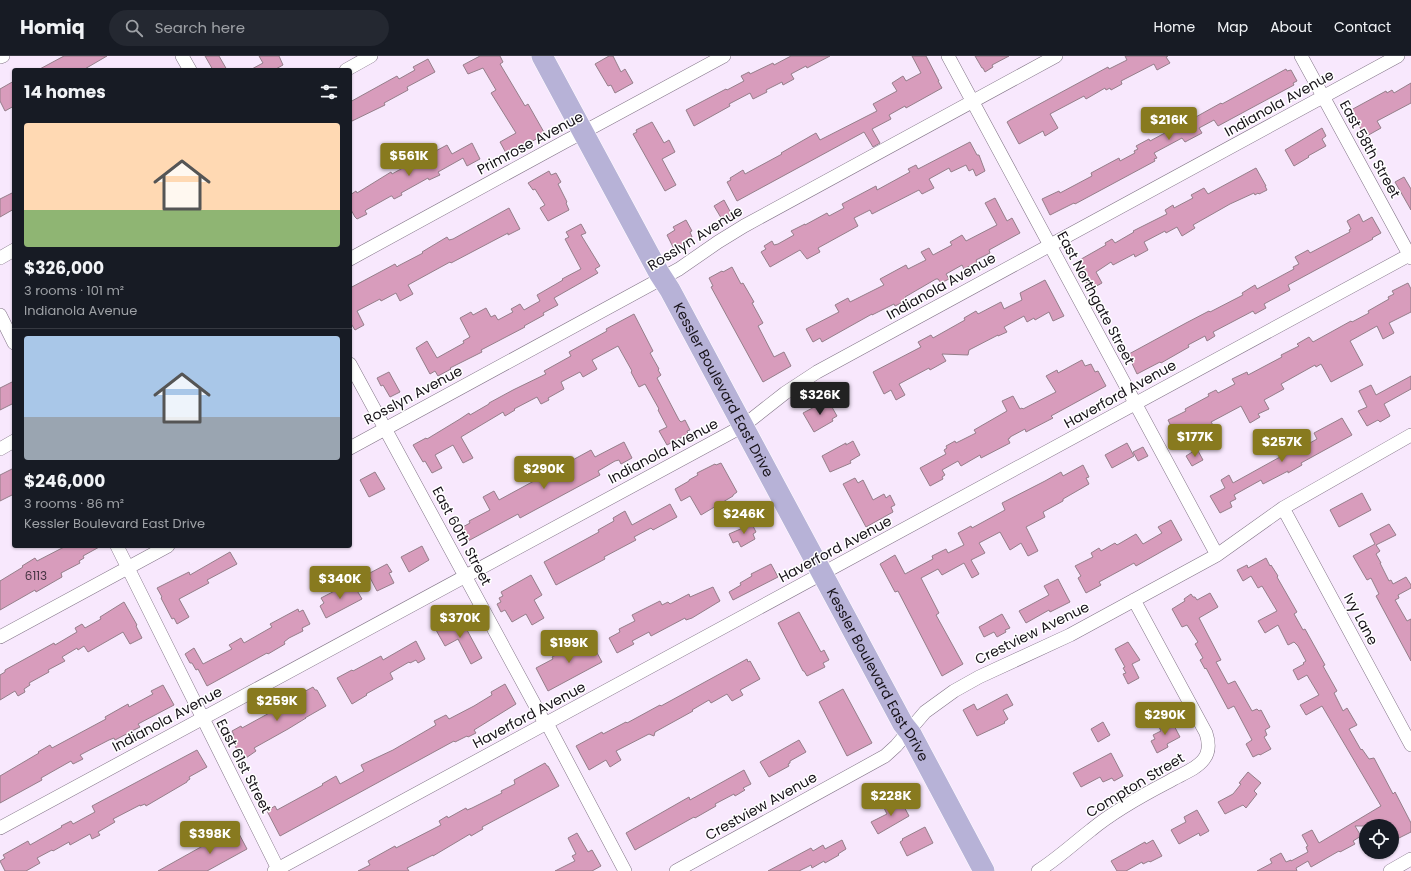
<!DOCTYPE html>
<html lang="en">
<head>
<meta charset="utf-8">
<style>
	:root { --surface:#171b24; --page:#242831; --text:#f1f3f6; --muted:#9ea1a6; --line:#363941; --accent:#887a1f }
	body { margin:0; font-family:Poppins,sans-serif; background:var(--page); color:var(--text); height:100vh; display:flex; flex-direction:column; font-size:15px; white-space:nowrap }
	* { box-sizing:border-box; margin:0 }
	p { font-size:13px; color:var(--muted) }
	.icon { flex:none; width:22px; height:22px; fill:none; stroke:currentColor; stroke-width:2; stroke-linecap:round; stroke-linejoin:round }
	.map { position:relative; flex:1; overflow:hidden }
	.panel { position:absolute; left:12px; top:12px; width:340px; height:480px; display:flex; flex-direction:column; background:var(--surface); border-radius:4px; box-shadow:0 1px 3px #0004 }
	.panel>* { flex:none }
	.tools { position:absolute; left:1359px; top:763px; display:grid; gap:8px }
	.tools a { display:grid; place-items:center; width:40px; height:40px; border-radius:50%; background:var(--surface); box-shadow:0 1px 3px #0004; font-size:20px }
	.price { position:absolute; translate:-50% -34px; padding:0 9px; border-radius:4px; background:var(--accent); color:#fff; font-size:13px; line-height:26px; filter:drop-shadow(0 1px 2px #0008) }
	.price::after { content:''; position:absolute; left:50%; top:24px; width:12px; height:9px; margin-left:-6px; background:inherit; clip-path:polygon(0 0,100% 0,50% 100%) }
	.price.on { background:#222; color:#fff }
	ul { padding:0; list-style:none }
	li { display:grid; align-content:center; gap:8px; height:212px; padding:0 12px }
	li+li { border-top:1px solid var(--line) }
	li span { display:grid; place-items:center; height:124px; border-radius:4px; color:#555 }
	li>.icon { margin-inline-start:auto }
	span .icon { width:72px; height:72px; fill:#fffc; stroke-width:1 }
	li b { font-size:17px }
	h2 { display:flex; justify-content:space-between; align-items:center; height:48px; padding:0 12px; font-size:17px }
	header { display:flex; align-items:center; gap:24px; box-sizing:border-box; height:56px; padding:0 20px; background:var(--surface); border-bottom:1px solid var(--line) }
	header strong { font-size:19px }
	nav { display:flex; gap:22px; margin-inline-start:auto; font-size:14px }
	.search { width:280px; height:36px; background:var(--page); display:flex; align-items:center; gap:10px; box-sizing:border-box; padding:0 14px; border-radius:22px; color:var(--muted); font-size:15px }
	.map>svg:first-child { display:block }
	.building { fill:#d89cbc; stroke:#957e8a }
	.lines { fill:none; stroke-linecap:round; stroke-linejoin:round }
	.minor-casing { stroke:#827487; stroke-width:14 }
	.primary-casing { stroke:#fff; stroke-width:22 }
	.minor { stroke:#fff; stroke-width:13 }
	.primary { stroke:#b7b2d7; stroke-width:21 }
	.labels { text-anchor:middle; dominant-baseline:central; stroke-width:3; stroke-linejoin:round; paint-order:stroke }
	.number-label { font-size:12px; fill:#473442 }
	.street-label { font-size:14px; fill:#171219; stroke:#fff }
</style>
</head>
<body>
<header>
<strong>Homiq</strong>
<div class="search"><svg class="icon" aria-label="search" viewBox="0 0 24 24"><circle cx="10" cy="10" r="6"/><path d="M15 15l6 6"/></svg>Search here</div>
<nav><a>Home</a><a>Map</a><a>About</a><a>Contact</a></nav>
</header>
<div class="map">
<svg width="1411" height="815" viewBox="0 0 1411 815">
	<rect width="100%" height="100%" fill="#f8e8fd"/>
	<!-- building -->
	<path class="building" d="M64 0H107L83 14H38Z
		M205 0H219L227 14H213Z
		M259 0H279L283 9 274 14H250L263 7Z
		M480 0H500L503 6 500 8 525 50 528 48 545 78 522 91 520 89 506 97 500 86 516 77 491 37 496 34 483 12 468 18 463 9Z
		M609 0H613L621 16 625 13 633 27 615 37 611 29 608 30 595 8Z
		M791 0H830L807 12 806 10 791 18 794 23 783 29 782 26 766 34 767 36 753 43 750 37 729 48 730 50 694 70 686 54 726 33 727 34 744 25 741 20 749 16 750 18 773 7 774 9Z
		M912 0H926L939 25H938L942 32 906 52 905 50 889 59 891 63 872 73 880 87 873 91 864 76 737 145 727 126 731 124 730 122 743 114 745 118 782 98 781 97 816 77 820 84 877 55 873 48 897 35 892 27 903 20 906 25 921 17Z
		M975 0H1009L992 9 993 11 985 16 983 12H982Z
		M1125 0H1168L1166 1 1170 7 1157 14 1154 8 1121 25 1122 28 1111 34 1110 32 1106 34 1105 32 1086 43 1084 40 1050 58 1058 72 1045 80 1043 75 1019 88 1007 66 1010 64 1108 11 1109 13 1127 4Z
		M428 3 435 16 407 31 408 34 384 47 385 49 350 66V46L397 20 399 23 415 14 413 11Z
		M1286 13 1287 15 1291 14 1297 25 1293 27 1294 29 1218 70 1214 64 1199 72 1202 77 1185 86 1182 82 1154 97 1157 102 1154 103 1155 105 1075 148 1074 147 1050 159 1042 143 1059 135 1060 137 1092 120 1091 117 1119 102 1120 105 1135 97 1134 95 1138 93 1136 90 1149 83 1150 85 1176 71 1172 64 1181 59 1185 67 1221 47 1222 48Z
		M14 25V50L5 55 0 45V33Z
		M1411 27V47L1377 65 1381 72 1365 81 1351 54 1386 35 1387 37 1392 34 1394 37Z
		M652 66 664 87 669 84 675 96 662 103 676 129 665 135 633 78 637 76 636 74Z
		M1322 72 1326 80 1322 83 1326 90 1308 100 1309 101 1294 110 1285 94Z
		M970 86 977 99H979L985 115 976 120 973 113 969 115 966 109 951 116 949 112 929 123 934 132 922 138 919 134 872 158 870 154 854 162 858 170 818 192 820 196 807 203 800 194 770 211 761 196 766 193 764 190 772 185 774 189 778 188 794 179 791 175 805 168V169L827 157 829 160 844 152 842 148 876 130 877 134 910 116 908 113 916 109 918 113 922 111Z
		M472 87 480 103 467 110 463 102 438 116 440 119 429 124 428 122 401 137 402 139 394 143 392 140H391L366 154 365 155 367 158 357 163 355 161 350 152V139L356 135 357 137 391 116 392 118 417 104 416 101 428 95 430 98 447 89 452 98Z
		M1256 112 1266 130H1265L1267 134 1259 138 1258 137 1255 139 1254 137 1230 148 1193 169 1195 172 1182 180 1177 171 1166 177 1165 175 1144 186 1148 194 1135 201 1134 198 1113 209 1111 206 1096 216 1102 227 1091 233 1087 228 1076 206 1106 189 1105 187 1112 183 1115 187 1134 176 1133 175 1167 158 1165 154 1173 149 1174 152 1193 142 1191 139 1204 132 1208 138Z
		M549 115 551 119 556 117 561 126 558 128 567 146 566 147 569 154 548 165 540 152 545 149 535 133 533 134 528 127Z
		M1404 121 1411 133V154L1395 126Z
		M14 136V153L0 161V143Z
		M995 142 1007 165 1012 162 1020 177 989 194 990 197 976 204 977 206 964 213 962 209 946 218 949 223 941 227 938 223H936L905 241 907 244 895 250 894 248 872 259V258L822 286 820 282 813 286 806 273 839 256 835 249 848 242 850 246 884 229 880 223 906 209 908 213 926 204 921 196 929 192 933 199 952 189 950 186 962 179 966 185 997 169 985 147Z
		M724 144 732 159 723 165 714 150Z
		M509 152 520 173 508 179V177L451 207 450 206 408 229 413 238 400 245 396 237 381 245 380 243 357 255 364 269 355 274 350 266V232L395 208 397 211 398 210 423 197 422 196 447 181 449 184 453 183Z
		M1359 158 1363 166 1372 161 1381 177 1372 182 1373 183 1288 229 1290 234 1264 248 1266 252 1255 258 1253 255 1213 276 1215 280 1207 285 1205 280 1188 289 1189 291 1161 307 1160 306 1137 318 1128 299 1129 298 1186 267 1209 255 1210 256 1243 239 1242 237 1255 229 1257 233 1294 213 1293 211 1299 208 1295 201 1308 194 1310 197 1350 176 1349 174 1351 173 1347 165Z
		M686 164 692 175 690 176 692 181 689 183 690 187 675 195 667 179 675 174 673 171Z
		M581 168 586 177 581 179 600 210 595 213 598 217 554 242 558 249 543 257 544 259 524 270 525 271 481 294 482 296 450 312 451 313 438 320 435 315 430 318 416 292 427 285 437 302 464 287 463 285 470 281 460 262 471 256 473 259 486 252 491 261 495 259 498 264 513 256 511 253 520 248 524 254 540 245 537 239 563 224 562 223 581 213 565 183 569 181 566 176Z
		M732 211 741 228 743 227 754 246 752 247 763 267 758 270 774 301 784 296 791 310 763 326 711 231 713 230 709 222 722 215 723 216Z
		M1045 224 1064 260 1053 265 1049 256 1035 264 1034 262 1027 266 1024 260 1004 271 1007 276 998 280V279L969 294 968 299 942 298 946 305 930 314 929 312 899 328 905 339 896 344 891 334 884 338 873 316 921 291 918 286 931 279 933 282 965 264 964 262 976 255 978 258 1001 246 1004 253 1022 244 1020 237Z
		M1408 227 1411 233V256L1389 267 1394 277 1383 283 1377 270 1350 285 1363 309 1331 326 1321 308 1316 311 1315 309 1281 328 1284 333 1264 344 1269 353 1258 358 1260 361 1250 367 1241 350 1211 366 1213 369 1211 370 1213 374 1211 375 1217 386 1205 392 1194 370 1184 375 1183 373 1175 378 1168 364 1186 355 1185 353 1209 340 1208 338 1216 334 1218 337 1235 328 1232 323 1247 316 1248 319 1282 301 1281 299 1299 290 1297 288 1309 281 1313 286 1351 265 1352 266 1369 257 1368 255 1389 243 1388 241 1394 238 1392 235Z
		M634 258 653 295 650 297 659 313 658 314 661 319 657 322 679 364 681 366 685 364 690 374 687 375 688 378 667 389 659 375 667 371 658 354 659 353 645 328 639 331 631 316 632 315 618 290 592 304 597 313 583 321 580 316 561 326 564 333 548 342 549 344 541 348 537 341 514 353 515 354 505 360 503 356 461 381 473 402 463 407 453 389 435 399 442 412 432 417 425 405 423 406 413 389 426 382 427 383 460 363 469 357 470 359 489 348V347L513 334 546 318 544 315 571 300 569 296 607 275 606 273Z
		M1082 304 1085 310 1091 308 1095 316 1098 315 1106 330 1051 360 1053 362 1026 376 1025 373 1010 381V382L1008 383 1010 387 981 402 980 399 961 410 958 405 942 414 945 419 942 421 943 423 930 430 920 412 946 398 944 394 947 392 946 390 955 385 956 387 976 377 974 374 1007 355 1002 345 1013 340 1020 353 1022 352 1023 353 1056 336 1046 320 1057 314 1058 317Z
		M389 316 400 336 390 341 383 329 381 330 377 322Z
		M1411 320V333L1384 348 1390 360 1380 366 1378 364 1367 370 1358 355 1367 351 1359 335 1371 329 1376 339Z
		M14 325V347L0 354V332Z
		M824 346 826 348 829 346 837 360 832 363 833 365 814 376 803 357Z
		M1342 362 1352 379 1301 407 1302 409 1288 417V415L1263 428 1261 424 1234 439 1236 443 1230 446 1232 451 1220 457 1210 440 1225 432 1221 424 1229 419 1233 427 1280 401 1278 397 1297 387 1301 392 1317 383 1314 377Z
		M853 385 860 399 850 405 851 407 830 416 822 400 846 387V389Z
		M624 386 632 402 621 408 619 404 615 405 598 415 600 419 585 427 520 462 518 458 468 485 461 472 470 467 469 465 490 454 483 441 494 435 499 444 591 394 595 401Z
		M1127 387 1134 400 1112 412 1105 399Z
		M1143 391 1148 400 1138 405 1133 396Z
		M1197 393 1203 404 1192 410 1186 400Z
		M721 407 737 436 733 439V440L701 459 690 440 681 445 675 433 689 425V424L698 419 697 417 715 408 716 409Z
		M1083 409 1089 421 1086 422 1089 428 1063 443V445L1043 456 1045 461 1026 471 1038 495 1028 500 1021 487 1010 494 1000 476 979 487 985 497 971 504 979 518 972 522 964 507 942 519 938 513 921 522 939 557 936 559 963 608 942 620 898 535 895 536 880 508 895 499 905 518 933 503 932 500 946 493 948 497 964 489 958 477 971 470 972 472 1005 454 1002 447 1045 425 1061 416 1063 420Z
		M14 412V438L0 445V419Z
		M375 416 385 433 369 441 360 424Z
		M855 422 858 427 863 424 873 444 884 438 886 442 890 439 895 449 891 451 893 456 866 471 843 428Z
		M1362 437 1371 454 1339 471 1330 454Z
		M670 448 677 461 653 474 651 472 634 481 636 484 604 501 605 503 556 529 544 506 599 476 598 474 614 465 613 462 625 455 632 469Z
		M1171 464 1182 484 1136 510 1134 507 1099 526 1101 529 1086 537 1078 522 1081 520 1075 510 1093 501 1091 497 1099 492 1101 495 1115 487 1117 489 1136 478 1143 488 1162 477 1158 471Z
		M752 468 756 476 753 478 755 483 741 491 738 485 733 487 729 478Z
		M1389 468 1396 479 1376 489 1380 495 1376 498 1381 507H1380L1389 525 1391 524 1393 528 1406 521 1411 529V532L1398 539 1399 542 1395 544 1407 565 1411 563V605L1376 540 1379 538 1371 522 1367 524 1353 500 1375 488 1370 478Z
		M66 490H101L83 500 84 502 79 505 80 507 61 517 62 521 36 536 35 534 0 554V525L23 511 22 510 35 502 37 505Z
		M422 490 429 504 409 516 401 501Z
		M230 496 237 508 207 524 209 527 179 543 189 561 177 568 174 562 172 563 161 542 162 541 157 532 189 516 190 519Z
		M1266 502 1270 510 1271 509 1278 520 1277 521 1297 556 1294 558 1303 574 1305 573 1325 609 1323 610 1337 635 1334 637 1343 655 1347 652 1357 669 1349 673 1361 694 1362 693 1369 703 1374 702 1393 738 1395 736 1411 767V776L1399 782 1392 770H1355L1361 780 1353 785 1355 788 1340 796 1339 795 1311 811 1308 805 1296 812 1297 815H1257L1272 807 1270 803 1281 797 1286 806 1291 804V805L1308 796 1306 791 1308 790 1302 779 1312 774 1319 787 1381 750 1322 650 1306 659 1300 649 1319 639 1307 619 1298 624 1293 614 1304 608 1303 607 1306 605 1298 590 1294 586 1288 589 1278 569 1265 577 1258 565 1277 555 1262 530 1258 532 1251 520 1243 525 1237 514 1247 509 1248 512Z
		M387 508 392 516 389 517 394 527 377 535 368 518Z
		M771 508 778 521 733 544 729 536 741 529 740 527 752 520 751 518Z
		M531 519 542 539 534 544 544 562 532 569 526 558 512 566 505 554 501 556 497 548 501 546 499 542 503 540 501 536Z
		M1058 523 1070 546 1050 556 1049 554 1026 567 1019 555 1049 539 1044 530Z
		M352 526 362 543 326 562 320 550 324 547 321 542Z
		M713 531 720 545 692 562 686 564 685 562 651 580 649 576 632 585 634 588 617 597 609 582 620 576 619 573 635 565 632 559 660 545 662 549 668 546 670 548 689 538 690 541Z
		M1210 537 1218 551 1199 562 1221 604 1216 606 1228 628 1235 625 1252 655 1257 653 1259 655 1261 654 1270 671 1265 674 1267 679 1264 681 1271 693 1260 699 1259 698 1253 701 1246 688 1252 684 1234 650 1228 653 1206 612 1205 613 1200 604 1203 602 1195 588 1198 586 1187 569 1182 571 1172 553 1185 545 1184 543 1191 538 1193 541H1195L1197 544Z
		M124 546 137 569 136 570 142 582 130 588 123 576 88 596 84 590 78 594 77 592 62 601 65 605 48 614 49 616 29 627 30 629 24 633 25 636 18 640 15 635 0 644V619L5 616V614L54 587 55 589 77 576 75 572 82 568 85 572 101 563 100 561Z
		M298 553 299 556 303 554 310 568 302 572 303 575 289 582 284 586 285 588 268 598 267 597 207 630 198 613 196 614 192 607H190L185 598 194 592 203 608 232 593 229 589 241 582 244 587 272 571 270 568Z
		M799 556 821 596 824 594 829 604 823 607 825 611 807 620 804 615H803L778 567Z
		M1002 558 1010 572 1005 574 1006 576 997 581 994 576 984 581 979 571Z
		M460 561 482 602 471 608 458 583 445 590 436 574Z
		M589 582 602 606 548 635 536 612 553 603 552 601Z
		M416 585 425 603 418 607 416 604 410 607 409 606 390 617 393 623 366 638 367 639 352 648 337 622 352 614 353 615 381 600 383 604Z
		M1128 586 1140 604 1132 608 1139 622 1128 628 1123 618 1126 617 1123 612 1125 611 1115 593Z
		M747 603 748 606 750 605 760 623 740 634 743 639 732 645 727 638 711 647 709 644 692 654 693 655 655 676 654 680 649 678 616 695 621 704 610 711 606 704 589 714 576 690 602 676 603 678 626 666 627 667 660 649 661 650Z
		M505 628 516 648 474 674 476 677 468 681 467 680 455 686 454 685 280 780 267 755 275 750 277 754 323 729 322 728 336 720 340 728 364 715 361 709 393 694 436 669 434 665 446 659 449 663 474 650 492 639 491 636Z
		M163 629 174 649 138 668 140 671 132 675 115 684 114 682 109 684 80 699 83 703 73 708 71 705 41 722 42 724 0 747V720L39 697 38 696 50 689 52 692 106 663 105 661 128 648 129 651 153 638 151 635Z
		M313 631 315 634H317L326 650 305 662H306L288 673 254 692 256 695 243 704 230 681 234 679 232 675 241 670 242 672 273 655 272 653Z
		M843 633 872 687 847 700 819 646Z
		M1007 638 1013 649 1003 654 1008 663 1004 666 1005 667 977 680 963 654 974 648 977 654Z
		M1170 662 1180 681 1167 688 1168 691 1157 697 1151 685 1155 683 1153 679 1161 675 1158 669Z
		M1103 666 1110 679 1098 686 1091 673Z
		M799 684 806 696 790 705V707L788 708 789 710 769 721 760 706Z
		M197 694 207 711 189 721 190 723 187 725V726L146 750 145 748 140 750V749L113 763 115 766 98 776 100 779 92 783 90 778 70 789 69 786 53 795 52 794 37 802 40 807 26 815H5L0 805 5 802 3 799 28 785 30 789 62 771 61 770 71 765 73 768 95 756 92 750Z
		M1111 697 1123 720 1114 725 1112 722 1103 726 1100 721 1081 731 1073 717Z
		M545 707 547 710H548L559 730 482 771 483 773 471 780 470 778 433 800V799L407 812 409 815H358L370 809 368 805 395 790 396 792 441 769 439 765 447 760 448 762 466 752 467 754 472 752 502 737 501 735 515 728 514 724Z
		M744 714 751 728 743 732 745 734 735 740 734 738 715 748 716 750 695 762 694 761 635 794 626 777 689 741 690 744Z
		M1248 716 1261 727 1254 735 1257 738 1246 752 1243 749 1225 758 1218 746 1233 738 1241 728 1239 727Z
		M901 745 909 760 878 778 871 766 887 758 884 752 892 747 893 749Z
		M1197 754 1209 775 1200 780 1199 777 1179 788 1171 774 1186 766 1184 761Z
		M925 771 933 787 907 800 900 786 903 784 902 783Z
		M237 774 247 793 207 815H158L217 782 218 784Z
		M577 777 588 796 592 794 601 810 592 815H555L575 805 572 800 576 798 568 782Z
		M842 784 846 793 838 798 839 799 825 807 824 805 812 812 811 809 799 815H768L811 792 813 795 823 789 825 793Z
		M1153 784 1162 800 1150 806 1149 805 1143 808 1142 806 1126 815H1117L1111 805 1145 786 1146 788Z"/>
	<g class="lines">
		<defs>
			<path id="minor" d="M182 0 190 14
				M948 0 1217 499
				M1301 0 1411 202
				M0 1 3 0
				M346 14 371 0
				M0 202 14 194
				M350 203 566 85 591 72 724 0
				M0 259 14 287
				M350 308 542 662 550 673 625 815
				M350 392 679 213 718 186 744 170 1056 0
				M0 393 14 385
				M1283 452 1411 689
				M117 490 279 815
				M0 581 168 490
				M0 772 743 370 785 337 817 316 1398 0
				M274 815 1411 198
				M676 815 885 700 896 690 925 656 954 635 979 621 1070 579 1217 499 1283 452 1411 379
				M1038 815C1057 803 1073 788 1091 774 1114 755 1141 740 1168 726 1179 719 1196 714 1204 703 1210 695 1209 686 1206 677L1134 544
				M1390 815 1411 803"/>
			<g id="primary">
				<path id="s1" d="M542 0 659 217 670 234 903 668 911 678 984 815"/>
			</g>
		</defs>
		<!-- minor casing -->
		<use href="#minor" class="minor-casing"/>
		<!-- primary casing -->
		<use href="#primary" class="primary-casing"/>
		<!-- minor -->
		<use href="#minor" class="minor"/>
		<!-- primary -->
		<use href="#primary" class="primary"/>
	</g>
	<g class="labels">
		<!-- number labels -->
		<g class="number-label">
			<text x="36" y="519">6113</text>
		</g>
		<!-- street labels -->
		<g class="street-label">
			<text transform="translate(1279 47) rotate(-29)">Indianola Avenue</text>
			<text transform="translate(530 87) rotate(-28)">Primrose Avenue</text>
			<text transform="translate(1370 93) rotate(61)">East 58th Street</text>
			<text transform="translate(695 182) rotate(-32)">Rosslyn Avenue</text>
			<text transform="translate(941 230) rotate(-29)">Indianola Avenue</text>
			<text transform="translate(1096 242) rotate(62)">East Northgate Street</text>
			<text stroke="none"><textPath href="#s1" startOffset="380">Kessler Boulevard East Drive</textPath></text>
			<text transform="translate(1120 338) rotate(-29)">Haverford Avenue</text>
			<text transform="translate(413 339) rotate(-28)">Rosslyn Avenue</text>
			<text transform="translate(663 395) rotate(-28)">Indianola Avenue</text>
			<text transform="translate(462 480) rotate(62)">East 60th Street</text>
			<text transform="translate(835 493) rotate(-28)">Haverford Avenue</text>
			<text transform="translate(1361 563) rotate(62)">Ivy Lane</text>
			<text transform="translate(1032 577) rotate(-26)">Crestview Avenue</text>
			<text stroke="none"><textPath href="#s1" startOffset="704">Kessler Boulevard East Drive</textPath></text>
			<text transform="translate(529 659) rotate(-28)">Haverford Avenue</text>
			<text transform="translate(167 663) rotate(-28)">Indianola Avenue</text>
			<text transform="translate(244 710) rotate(63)">East 61st Street</text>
			<text transform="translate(1135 729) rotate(-31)">Compton Street</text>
			<text transform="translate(761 750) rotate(-29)">Crestview Avenue</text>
		</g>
	</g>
</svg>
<div class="tools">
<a><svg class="icon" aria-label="locate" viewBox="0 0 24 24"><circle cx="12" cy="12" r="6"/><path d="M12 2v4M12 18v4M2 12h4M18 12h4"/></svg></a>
</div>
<b class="price" style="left:1169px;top:85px">$216K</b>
<b class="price" style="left:409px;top:121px">$561K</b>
<b class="price on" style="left:820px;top:360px">$326K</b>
<b class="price" style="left:1195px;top:402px">$177K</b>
<b class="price" style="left:1282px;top:407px">$257K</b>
<b class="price" style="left:544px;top:434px">$290K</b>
<b class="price" style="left:744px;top:479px">$246K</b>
<b class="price" style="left:340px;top:544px">$340K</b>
<b class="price" style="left:460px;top:583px">$370K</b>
<b class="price" style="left:569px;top:608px">$199K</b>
<b class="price" style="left:277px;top:666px">$259K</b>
<b class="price" style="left:1165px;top:680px">$290K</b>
<b class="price" style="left:891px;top:761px">$228K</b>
<b class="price" style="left:210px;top:799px">$398K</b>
<section class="panel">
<h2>14 homes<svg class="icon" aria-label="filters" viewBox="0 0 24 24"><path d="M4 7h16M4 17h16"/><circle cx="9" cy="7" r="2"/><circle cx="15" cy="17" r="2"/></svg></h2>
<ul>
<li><span style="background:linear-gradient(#ffd9b3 70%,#8fb573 0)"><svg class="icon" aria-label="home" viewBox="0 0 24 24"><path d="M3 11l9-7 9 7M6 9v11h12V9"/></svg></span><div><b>$326,000</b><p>3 rooms · 101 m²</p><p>Indianola Avenue</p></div></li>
<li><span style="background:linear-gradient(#a9c7e8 65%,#9aa5b1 0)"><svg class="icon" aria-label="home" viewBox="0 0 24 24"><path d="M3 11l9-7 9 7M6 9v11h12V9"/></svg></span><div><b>$246,000</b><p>3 rooms · 86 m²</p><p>Kessler Boulevard East Drive</p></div></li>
</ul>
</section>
</div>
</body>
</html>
